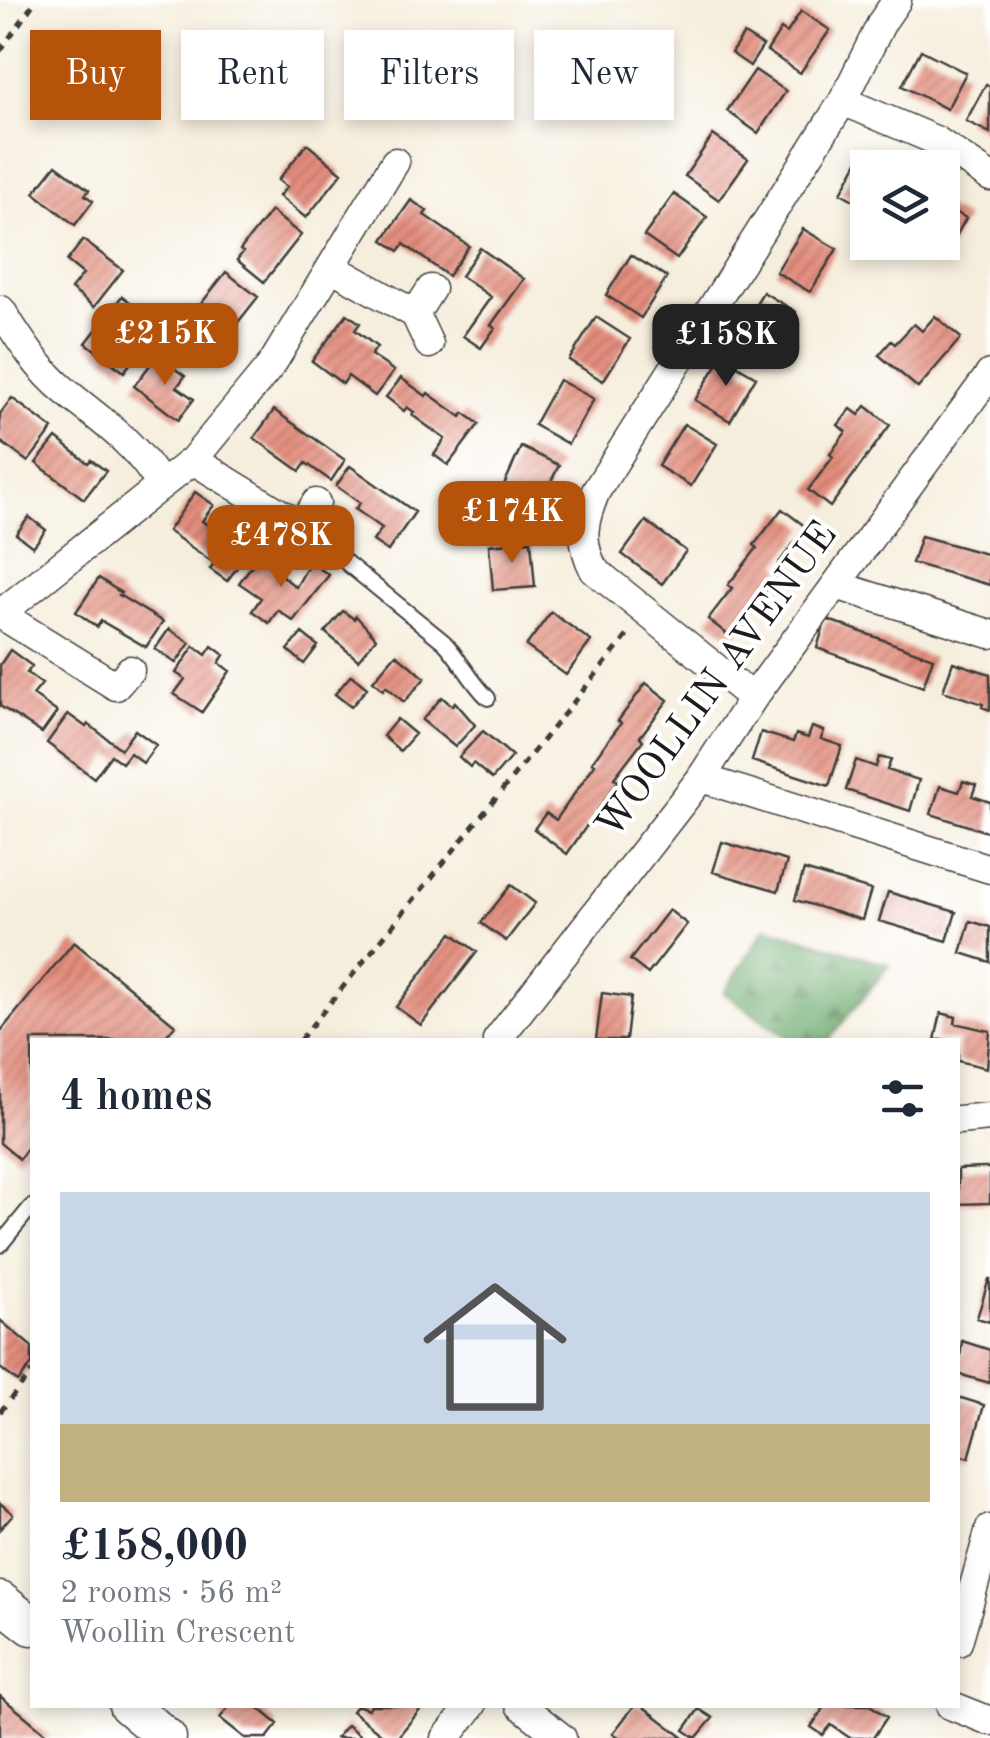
<!DOCTYPE html>
<html lang="en">
<head>
<meta charset="utf-8">
<style>
	:root { --surface:#fff; --page:#f2f2f3; --text:#1f2937; --muted:#747a83; --line:#e0e1e3; --accent:#b45309 }
	body { margin:0; font-family:"Old Standard TT",serif; background:var(--page); color:var(--text); height:100vh; display:flex; flex-direction:column; font-size:38px; white-space:nowrap }
	* { box-sizing:border-box; margin:0 }
	p { font-size:32px; color:var(--muted) }
	.icon { flex:none; width:55px; height:55px; fill:none; stroke:currentColor; stroke-width:2; stroke-linecap:round; stroke-linejoin:round }
	.map { position:relative; flex:1; overflow:hidden }
	.details { position:absolute; left:30px; top:1038px; width:930px; height:670px; display:flex; flex-direction:column; background:var(--surface); border-radius:0px; box-shadow:0 5px 15px #0003 }
	.details>* { flex:none }
	.top-card { position:absolute; left:30px; top:30px; width:930px; height:90px; display:flex; gap:20px }
	.tools { position:absolute; left:850px; top:150px; display:grid; gap:20px }
	.tools a { display:grid; place-items:center; width:110px; height:110px; border-radius:0px; background:var(--surface); box-shadow:0 5px 15px #0003; font-size:50px }
	.price { position:absolute; translate:-50% -85px; padding:0 22px; border-radius:20px; background:var(--accent); color:#fff; font-size:32px; line-height:65px; filter:drop-shadow(0 2px 5px #0008) }
	.price::after { content:''; position:absolute; left:50%; top:60px; width:30px; height:22px; margin-left:-15px; background:inherit; clip-path:polygon(0 0,100% 0,50% 100%) }
	.price.on { background:#222; color:#fff }
	ul { padding:0; list-style:none }
	li { display:grid; align-content:center; gap:20px; height:530px; padding:0 30px }
	li+li { border-top:2px solid var(--line) }
	li span { display:grid; place-items:center; height:310px; border-radius:0px; color:#555 }
	li>.icon { margin-inline-start:auto }
	span .icon { width:180px; height:180px; fill:#fffc; stroke-width:1 }
	li b { font-size:42px }
	h2 { display:flex; justify-content:space-between; align-items:center; height:120px; padding:0 30px; font-size:42px }
	.chip { padding:0 35px; border-radius:0px; background:var(--surface); box-shadow:0 5px 15px #0003; font-size:35px; line-height:90px }
	.chip.on { background:var(--accent); color:#fff }
	.map>svg:first-child { display:block }
	.forest { fill:url(#forest-firs); stroke:#446344; stroke-width:2.5 }
	.building { fill:url(#building-hatch) }
	.lines { fill:none; stroke-linecap:round; stroke-linejoin:round }
	.lane-casing { stroke:#3d3c39; stroke-width:18 }
	.street-casing { stroke:#3d3c39; stroke-width:31 }
	.secondary-casing { stroke:#3d3c39; stroke-width:41 }
	.path { stroke:#3d3c39; stroke-width:5; stroke-dasharray:8 8; stroke-linecap:butt }
	.lane { stroke:#fff; stroke-width:14 }
	.street { stroke:#fff; stroke-width:28 }
	.secondary { stroke:#fff; stroke-width:38 }
	.labels { text-anchor:middle; dominant-baseline:central; stroke-width:8; stroke-linejoin:round; paint-order:stroke }
	.street-label { font-size:40px; fill:#1c1c1c; stroke:#fff }
</style>
</head>
<body>
<div class="map">
<svg width="990" height="1738" viewBox="0 0 990 1738">
	<defs>
		<pattern id="forest-firs" width="22" height="20" patternUnits="userSpaceOnUse" patternTransform="scale(2.5)"><rect width="22" height="20" fill="#6caa6c"/><path d="M5 1l3.5 6h-7zM16 11l3.5 6h-7z" fill="#588a58"/></pattern>
		<pattern id="building-hatch" width="6" height="6" patternUnits="userSpaceOnUse" patternTransform="scale(2.5)"><rect width="6" height="6" fill="#e48e7e"/><path d="M-1 1l2-2M0 6l6-6M5 7l2-2" fill="none" stroke="#b87366"/></pattern>
	</defs>
	<rect width="100%" height="100%" fill="#fff"/>
	<filter id="ink" filterUnits="userSpaceOnUse"><feTurbulence type="fractalNoise" baseFrequency=".01" numOctaves="2"/><feDisplacementMap in="SourceGraphic" scale="20" xChannelSelector="R" yChannelSelector="G"/><feConvolveMatrix kernelMatrix="1 2 1 2 8 2 1 2 1" color-interpolation-filters="sRGB"/></filter>
	<filter id="wash" filterUnits="userSpaceOnUse"><feTurbulence type="fractalNoise" baseFrequency=".0048" numOctaves="4" result="noise"/><feDisplacementMap in="SourceGraphic" scale="40" xChannelSelector="R" yChannelSelector="G"/><feGaussianBlur stdDeviation="2.25" result="paint"/><feColorMatrix in="noise" values="0 0 0 0 0 0 0 0 0 0 0 0 0 0 0 0 0 1.4 0 .05"/><feComposite in="paint" operator="in"/></filter>
	<g filter="url(#wash)">
		<rect width="100%" height="100%" fill="#f6eedd"/>
		<!-- forest -->
		<path class="forest" d="M766 927 890 965 828 1040H791L724 993Z"/>
		<g id="blocks">
			<!-- building -->
			<path class="building" d="M801 11 830 30 800 73 767 51 781 29 787 33Z
				M744 34 763 46 750 66 731 53Z
				M921 50 966 73 947 109 902 86Z
				M755 70 786 91 758 133 727 111Z
				M986 84 990 87V133L966 121Z
				M713 135 748 159 719 200 685 176Z
				M307 144 342 173 306 218 279 196 287 187 278 180Z
				M860 158 877 168H868V208L841 193Z
				M56 165 89 190 85 195 93 201 75 225 34 193Z
				M674 194 707 217 677 259 644 236Z
				M411 200 427 211 424 215 469 246 448 276 404 244 399 251 383 240Z
				M942 205 966 218 947 253 928 242H942Z
				M271 211 301 235 264 282 237 260 243 252 240 250Z
				M803 229 837 249 810 292 776 272Z
				M83 240 123 270 94 307 71 289 83 274 67 261Z
				M480 248 524 279 491 325 495 328 481 348 463 336 491 297 461 276Z
				M631 255 667 277 641 318 606 295Z
				M226 272 258 297 224 340 193 314Z
				M763 292 796 312 769 356 736 336Z
				M122 296 142 311 130 327 138 332 134 337 144 345 124 372 86 343Z
				M347 314 360 323 355 330 377 347 371 355 394 371 375 396 348 376 343 384 312 361Z
				M935 316 961 338 918 388 879 355 891 341 895 344 914 324 922 331Z
				M596 317 630 339 603 381 569 360Z
				M157 356 185 376 177 387 194 399 178 420 134 386Z
				M722 357 756 377 730 421 695 400Z
				M401 378 426 396 428 393 461 417 464 413 479 424 448 465 434 455 445 439 412 415 414 412 407 407 404 411 386 397Z
				M559 380 594 399 568 444 534 425Z
				M12 398 53 429 28 462 0 441V414Z
				M866 406 890 425 830 507 808 490 833 457 830 454 846 432 838 425 851 409 859 415Z
				M274 410 345 460 331 481 306 463 300 471 254 438Z
				M684 424 717 444 691 486 658 466Z
				M56 438 88 463 91 460 106 471 84 499 36 463Z
				M521 447 559 465 536 513 499 496Z
				M350 466 415 512 388 551 373 541 382 528 355 509 360 503 336 486Z
				M195 492 214 505 202 521 230 541 226 546 244 558 227 581 210 569 214 563 168 531Z
				M782 509 806 527 778 564 782 567 732 638 708 619 732 588 728 585 757 548 754 545Z
				M29 517 46 530 33 547 16 534Z
				M646 521 686 551 662 584 622 554Z
				M921 536 990 555V585L912 563Z
				M531 541 535 587 493 590 489 545Z
				M258 557 296 587 310 562 329 575 293 621 278 610 269 623 252 611 261 598 239 583Z
				M99 578 121 593 119 595 163 622 146 647 101 621 97 627 76 612Z
				M343 611 354 619 356 616 376 638 358 660 325 632Z
				M551 612 591 641 566 675 526 646Z
				M826 619 933 658 923 687 817 648Z
				M169 629 190 643 176 663 155 649Z
				M302 633 318 646 304 664 288 650Z
				M194 646 206 655 212 646 224 655 219 663 230 671 202 712 174 694 185 679 176 673Z
				M10 650 32 666 27 673 42 684 33 695 57 712 42 733 0 706V665Z
				M396 654 425 678 404 702 386 686 383 690 373 681Z
				M953 662 990 674V710L982 707 983 704 943 691Z
				M351 675 367 688 351 707 335 694Z
				M646 683 668 700 640 737 643 740 614 778 618 781 567 854 534 829 546 813 556 820 595 764 592 762 621 723 618 721Z
				M442 697 452 706 455 702 475 725 455 747 422 720Z
				M68 714 86 727 88 724 121 749 135 730 156 745 143 763 130 753 122 763 111 755 94 778 47 743Z
				M397 719 415 734 400 751 383 736Z
				M812 727 824 731 821 739 842 746 829 786 752 761 761 732 793 742 796 734 808 738Z
				M483 731 512 756 492 779 473 763 470 767 459 757Z
				M879 757 891 760 887 770 919 780 910 811 846 790 856 760 876 767Z
				M963 781 976 785 972 796 990 802V833L931 814 940 786 959 792Z
				M722 842 787 861 778 891 713 872Z
				M804 870 871 890 862 920 795 900Z
				M511 885 535 903 506 941 481 923Z
				M888 892 956 912 947 941 879 921Z
				M669 910 687 924 648 974 630 960Z
				M970 921 990 927V962L961 953Z
				M452 933 477 952 421 1025 396 1007Z
				M74 942 175 1025 163 1040H32V1142L19 1159 0 1143V1032Z
				M602 993 631 997 626 1040H596Z
				M941 1013 956 1017 955 1023 990 1031 987 1068 958 1061V1040H935Z
				M984 1168H990V1203L958 1204V1169Z
				M989 1279H990V1322L977 1318Z
				M0 1320 32 1347V1364L18 1382 0 1368Z
				M962 1341 990 1350V1383L958 1374Z
				M958 1397 984 1405 969 1458 958 1455Z
				M0 1503 13 1514 0 1529Z
				M0 1696 26 1717 51 1738H0Z
				M230 1705H255L278 1724 267 1738H245L220 1718Z
				M357 1705 368 1709 371 1705H424L397 1738H386L352 1711Z
				M635 1705H641L684 1738H620L613 1733Z
				M826 1705H870L887 1717 873 1738H850L831 1725 823 1735 811 1727Z
				M699 1709 713 1718 696 1738 684 1730Z
				M347 1725 363 1738H336Z"/>
		</g>
	</g>
	<g filter="url(#ink)">
		<use href="#blocks" fill-opacity="0" stroke="#3d3c39" stroke-width="2.5"/>
		<g class="lines">
			<defs>
				<path id="lane" d="M301 526 444 642C461 660 470 681 488 698
					M0 1245 31 1207"/>
				<path id="street" d="M843 101 937 141 990 177
					M333 268 415 314 429 344
					M1 310C19 339 38 369 65 391 101 421 135 442 160 484
					M415 314 431 289
					M193 460 301 526 316 503
					M836 585 990 634
					M130 670 116 686 0 614 193 460 272 364 395 162
					M753 698 594 570C579 541 583 521 596 491L843 101 882 22 897 0
					M701 778 990 869
					M497 1040 701 778 753 698 990 374
					M958 1120 990 1117
					M958 1642 990 1529
					M520 1705 562 1738
					M950 1705 990 1721
					M446 1738 472 1705"/>
				<path id="secondary" d="M0 1601 32 1626
					M128 1705 167 1738"/>
			</defs>
			<!-- lane casing -->
			<use href="#lane" class="lane-casing"/>
			<!-- street casing -->
			<use href="#street" class="street-casing"/>
			<!-- secondary casing -->
			<use href="#secondary" class="secondary-casing"/>
			<!-- path -->
			<path class="path" d="M0 51 36 0
				M300 1040 632 630
				M0 1412 32 1372"/>
			<!-- lane -->
			<use href="#lane" class="lane"/>
			<!-- street -->
			<use href="#street" class="street"/>
			<!-- secondary -->
			<use href="#secondary" class="secondary"/>
		</g>
	</g>
	<g class="labels">
		<!-- street labels -->
		<g class="street-label">
			<text transform="translate(718 681) rotate(-54)">WOOLLIN AVENUE</text>
		</g>
	</g>
</svg>
<div class="tools">
<a><svg class="icon" aria-label="layers" viewBox="0 0 24 24"><path d="M12 4l9 5-9 5-9-5zM3 14l9 5 9-5"/></svg></a>
</div>
<b class="price" style="left:165px;top:388px">£215K</b>
<b class="price on" style="left:726px;top:389px">£158K</b>
<b class="price" style="left:512px;top:566px">£174K</b>
<b class="price" style="left:281px;top:590px">£478K</b>
<div class="top-card">
<a class="chip on">Buy</a>
<a class="chip">Rent</a>
<a class="chip">Filters</a>
<a class="chip">New</a>
</div>
<section class="details">
<h2>4 homes<svg class="icon" aria-label="filters" viewBox="0 0 24 24"><path d="M4 7h16M4 17h16"/><circle cx="9" cy="7" r="2"/><circle cx="15" cy="17" r="2"/></svg></h2>
<ul>
<li><span style="background:linear-gradient(#c9d6e8 75%,#c2b280 0)"><svg class="icon" aria-label="home" viewBox="0 0 24 24"><path d="M3 11l9-7 9 7M6 9v11h12V9"/></svg></span><div><b>£158,000</b><p>2 rooms · 56 m²</p><p>Woollin Crescent</p></div></li>
</ul>
</section>
</div>
</body>
</html>
